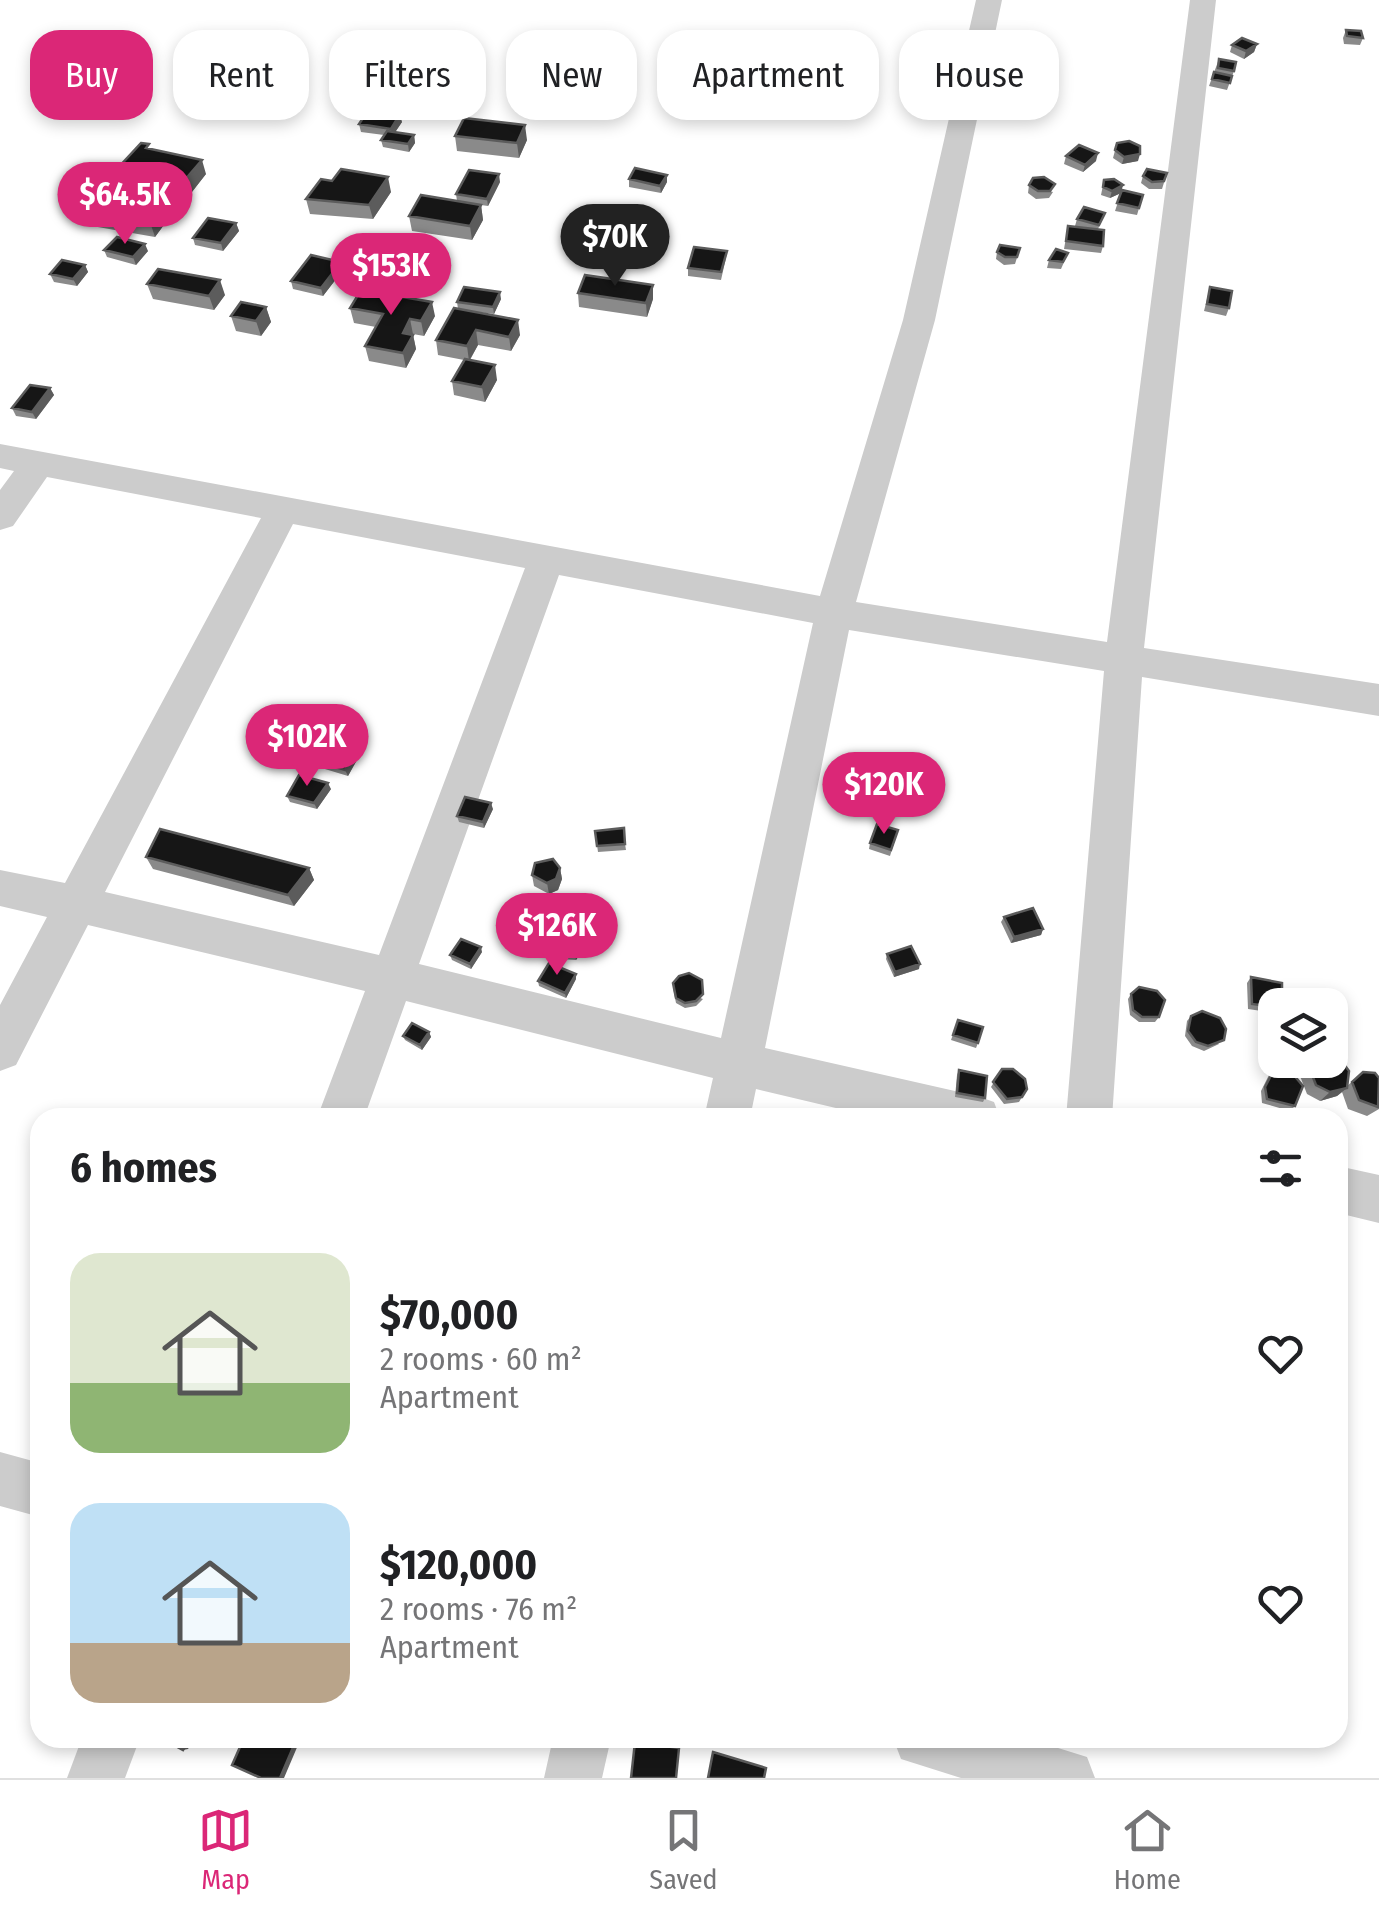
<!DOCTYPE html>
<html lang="en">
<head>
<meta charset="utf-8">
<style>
	:root { --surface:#fff; --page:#f6f6f6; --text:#202124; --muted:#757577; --line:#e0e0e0; --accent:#db2777 }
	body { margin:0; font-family:"Fira Sans Condensed",sans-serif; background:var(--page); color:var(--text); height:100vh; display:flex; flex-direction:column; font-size:38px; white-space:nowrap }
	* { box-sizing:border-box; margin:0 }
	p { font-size:32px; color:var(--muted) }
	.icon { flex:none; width:55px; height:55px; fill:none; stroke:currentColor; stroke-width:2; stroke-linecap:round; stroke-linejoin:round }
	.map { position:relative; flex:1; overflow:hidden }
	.panel { position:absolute; left:30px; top:1108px; width:1318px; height:640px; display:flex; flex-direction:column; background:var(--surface); border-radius:30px; box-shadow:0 5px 15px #0003 }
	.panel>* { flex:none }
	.guide { position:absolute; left:30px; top:30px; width:1320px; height:90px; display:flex; gap:20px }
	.fabs { position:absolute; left:1258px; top:988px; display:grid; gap:20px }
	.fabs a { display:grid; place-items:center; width:90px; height:90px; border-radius:20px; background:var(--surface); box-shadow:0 5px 15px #0003; font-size:50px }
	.price { position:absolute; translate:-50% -85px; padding:0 22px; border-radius:35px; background:var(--accent); color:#fff; font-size:32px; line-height:65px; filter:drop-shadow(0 2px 5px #0008) }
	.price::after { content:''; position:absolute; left:50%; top:60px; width:30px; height:22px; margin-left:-15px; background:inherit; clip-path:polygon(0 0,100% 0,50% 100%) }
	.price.active { background:#222; color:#fff }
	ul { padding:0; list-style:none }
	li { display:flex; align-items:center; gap:30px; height:250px; padding:0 40px }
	li span { display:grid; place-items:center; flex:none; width:280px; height:200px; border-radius:30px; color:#555 }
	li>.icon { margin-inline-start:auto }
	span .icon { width:120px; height:120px; fill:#fffc; stroke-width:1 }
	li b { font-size:42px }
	h2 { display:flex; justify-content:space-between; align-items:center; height:120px; padding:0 40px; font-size:42px }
	.chip { padding:0 35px; border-radius:30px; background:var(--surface); box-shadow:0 5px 15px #0003; font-size:35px; line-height:90px }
	.chip.active { background:var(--accent); color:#fff }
	.tab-bar { display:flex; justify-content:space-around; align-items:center; height:140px; border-top:2px solid var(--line); background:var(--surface); font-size:28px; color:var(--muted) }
	.tab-bar a { display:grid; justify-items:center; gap:5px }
	.tab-bar .active { color:var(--accent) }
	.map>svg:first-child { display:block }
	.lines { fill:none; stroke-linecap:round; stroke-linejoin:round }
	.street { fill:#ccc; fill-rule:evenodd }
	.wall { fill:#8a8a8a }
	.shaded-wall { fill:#5c5c5c }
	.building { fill:#161616; stroke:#5c5c5c; stroke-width:2.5 }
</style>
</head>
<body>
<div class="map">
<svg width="1379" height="1778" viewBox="0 0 1379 1778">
	<rect width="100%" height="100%" fill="#fff"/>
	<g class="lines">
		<!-- street -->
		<path class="street" d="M976 0H1002L935 320 856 602 1107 642 1190 0H1216L1144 648 1379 684V716L1142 677 1112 1118H1066L1104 671 849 630 765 1048 977 1096 994 1102 1000 1118H878L756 1089 750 1118H704L713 1078 406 1001 364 1118H317L365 991 88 925 16 1065 0 1071V1005L47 917 0 906V870L65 883 261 518 47 477 13 526 0 530V490L14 471 0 468V444L820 596 903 320ZM293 524 525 568 379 955 105 892ZM559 575 813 623 721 1038 419 964Z
			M1338 1166 1379 1175V1223L1338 1213Z
			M0 1452 40 1463V1517L0 1506Z
			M82 1738H140L125 1778H67Z
			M553 1738H611L602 1778H544Z
			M893 1738H1026L1087 1757 1095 1778H961L901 1759Z"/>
	</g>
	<!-- wall -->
	<path class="wall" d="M1346 30 1363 38 1360 45 1344 44 1343 38Z
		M1257 44 1254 52 1244 59 1230 52 1232 45Z
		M1219 59 1234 71 1227 90 1209 86Z
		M402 122 395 132 414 135 415 143 409 152 383 147 381 140 384 135 361 132 359 124Z
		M455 136 527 140 519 158 457 151Z
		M1117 143 1138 161 1122 164 1113 158Z
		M151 150 206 174 188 197 123 183 117 169Z
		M1066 156 1096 161 1083 172 1064 164Z
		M1167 173 1162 189H1149L1141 183 1143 176Z
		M667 175V182L661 193 629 187V179Z
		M1104 180 1121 193 1110 198 1101 195Z
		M500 182 488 206 481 205 483 220 472 240 412 231 409 216 457 201 456 194Z
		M1029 185 1053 192 1049 198 1036 199 1028 193Z
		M1122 190 1143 195 1137 215 1115 211Z
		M391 192 373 219 310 214 306 199Z
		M86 212 169 218 155 237 92 226Z
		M1105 213 1098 229 1103 246 1101 253 1064 249 1068 226H1075L1077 219Z
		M236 223 239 231 223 251 195 245 193 238Z
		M1020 248 1015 264 1004 265 996 259 997 252Z
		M104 250 148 251 136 265 107 257Z
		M727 251 726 258 721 280 688 276V268Z
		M1068 253 1061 269 1047 268 1049 260Z
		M85 265 88 272 77 286 54 282 50 274Z
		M343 270 323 296 293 289 291 281Z
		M147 284 225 295 214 310 153 299Z
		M653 285V299L647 317 579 307 578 293Z
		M1210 287 1229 308 1226 316 1204 311Z
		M501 299 494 314 468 311 520 335 511 351 478 345 470 360 497 380 485 402 454 395 452 381 464 360 438 355 436 340 458 309 457 302Z
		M266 307 271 322 261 336 236 331 231 316Z
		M350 308 435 316 424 336 413 334 416 349 406 368 369 361 365 346 376 327 354 323Z
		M50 388 54 395 36 419 16 416 12 408Z
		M250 733 306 740 292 759 253 740Z
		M355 751 358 758 348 776 305 763 302 756Z
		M331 789 317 809 290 802 287 796Z
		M493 809 484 828 459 822 457 816Z
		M898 830 890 856 869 849 870 843Z
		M595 831 625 844 626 850 598 852Z
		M146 857 309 868 314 880 294 906 153 869Z
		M560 868 562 879 558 890 549 894 534 886 532 875Z
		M1004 917 1043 929 1041 935 1011 943 1001 922Z
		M554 938 583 950 576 960 560 959Z
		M482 952 471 969 452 960 450 955Z
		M887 954 919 969 894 977 886 959Z
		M1251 977 1275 1005V1013L1248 1009 1247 983Z
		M576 979 566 998 539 986 538 981Z
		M673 988 703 999 696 1006 685 1008 676 1003Z
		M1131 994 1159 1017 1155 1022H1139L1130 1015 1128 999Z
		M1191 1016 1219 1044 1204 1051 1192 1046 1185 1036 1187 1021Z
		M958 1020 978 1043 976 1048 951 1040Z
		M429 1032 431 1037 422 1050 405 1040 403 1036Z
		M1312 1060H1330L1347 1086 1363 1072 1379 1109 1367 1116 1348 1109 1342 1092 1337 1096 1320 1101 1307 1094 1300 1076 1305 1067Z
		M1276 1066 1295 1106 1290 1111 1262 1103 1261 1091 1271 1071Z
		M1002 1069 1027 1089 1019 1102 1004 1104 991 1087Z
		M959 1070 985 1098 983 1102 955 1097 957 1075Z"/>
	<!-- shaded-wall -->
	<path class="shaded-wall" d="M1257 44 1254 52 1244 59 1246 51Z
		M400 114 402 122 392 137 391 129Z
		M525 125 527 140 519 158 517 143Z
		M414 135 415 143 409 152 408 144Z
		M1098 153 1096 161 1083 172 1085 165Z
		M1140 154 1138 161 1122 164 1124 157Z
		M202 160 206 174 188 197 183 182Z
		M499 174 500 182 488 206 487 199Z
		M667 175V182L661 193 660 186Z
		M388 177 391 192 373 219 369 205Z
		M1123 185 1121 193 1110 198 1112 191Z
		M164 203 169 218 155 237 150 222Z
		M481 205 483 220 472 240 470 226Z
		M236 223 239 231 223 251 221 243Z
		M145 244 148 251 136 265 133 257Z
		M341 262 343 270 323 296 321 288Z
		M85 265 88 272 77 286 73 279Z
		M220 280 225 295 214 310 209 296Z
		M653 285V299L647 317 646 303Z
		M500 292 501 299 494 314 493 307Z
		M432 302 435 316 424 336 421 321Z
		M266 307 271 322 261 336 256 321Z
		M410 319 413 334 406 347 403 333Z
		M518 320 520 335 511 351 509 337Z
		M476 330 478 345 469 361 467 346Z
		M413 335 416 349 406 368 403 353Z
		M495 365 497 380 485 402 482 387Z
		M50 388 54 395 36 419 32 412Z
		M303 733 306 740 292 759 290 753Z
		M355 751 358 758 348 776 345 770Z
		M328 783 331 789 317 809 314 803Z
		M491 803 493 809 484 828 483 822Z
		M309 868 314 880 294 906 288 895Z
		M560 868 562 879 558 890 549 894 547 883Z
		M1043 929 1041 935 1011 943 1014 937Z
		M581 939 583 950 576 960 574 949Z
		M481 947 482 952 471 969 470 964Z
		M920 964 919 969 894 977 895 972Z
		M576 974V979L566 998 565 993Z
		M429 1032 431 1037 422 1050 420 1045Z
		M1347 1088 1337 1096 1320 1101 1330 1092Z
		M190 1738H195L188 1749 183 1750Z
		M297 1738H301L284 1778H280Z"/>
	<!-- building -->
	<path class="building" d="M1346 30 1361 31 1363 38 1347 36Z
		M1242 38 1257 44 1246 51 1232 45Z
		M1219 59 1236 62 1234 71 1218 68Z
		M1214 72 1232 76 1230 83 1212 79Z
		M369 109 400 114 391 129 359 124Z
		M464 118 525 125 517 143 455 136Z
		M387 131 414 135 408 144 381 140Z
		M1129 141 1140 146V154L1124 157 1115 150 1117 143Z
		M141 143 149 144 146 148 202 160 183 182 117 169Z
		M1079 145 1098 153 1085 165 1066 156Z
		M635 168 667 175 660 186 629 179Z
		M341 169 388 177 369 205 306 199 321 179 332 181Z
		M1147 169 1167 173 1164 181 1152 182 1143 176Z
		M469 170 499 174 487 199 456 194Z
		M1044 177 1055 184 1050 191H1038L1029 185 1033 178Z
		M1114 179 1123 185 1112 191 1103 187 1104 180Z
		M1122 190 1143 195 1139 208 1117 203Z
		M101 193 164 203 150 222 86 212Z
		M421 195 481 205 470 226 409 216Z
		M1084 207 1105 213 1099 225 1077 219Z
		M208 218 236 223 221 243 193 238Z
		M1068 226 1104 230 1103 246 1066 241Z
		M117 237 145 244 133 257 104 250Z
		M1000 245 1020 248 1017 257H1005L997 252Z
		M694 247 727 251 721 272 688 268Z
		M1056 249 1068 253 1063 262 1049 260Z
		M311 255 341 262 321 288 291 281Z
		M62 260 85 265 73 279 50 274Z
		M158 269 220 280 209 296 147 284Z
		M585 275 653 285 646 303 578 293Z
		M464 287 500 292 493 307 457 302Z
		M1210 287 1232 291 1229 308 1207 304Z
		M361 290 432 302 421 321 410 319 403 333 413 335 403 353 365 346 383 314 350 308Z
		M241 302 266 307 256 321 231 316Z
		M454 308 518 320 509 337 476 330 467 346 436 340Z
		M465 359 495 365 482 387 452 381Z
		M30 385 50 388 32 412 12 408Z
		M266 716 303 733 290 753 250 733Z
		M312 736 355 751 345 770 302 756Z
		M299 775 328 783 314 803 287 796Z
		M465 797 491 803 483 822 457 816Z
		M877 824 898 830 891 850 870 843Z
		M624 828 625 844 597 846 595 831Z
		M160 829 309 868 288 895 146 857Z
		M553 859 560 868 556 879 547 883 532 875 535 863Z
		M1033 908 1043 929 1014 937 1004 917Z
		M570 927 581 939 574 949 558 948 554 938 558 931Z
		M461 939 481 947 470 964 450 955Z
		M911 946 920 964 895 972 887 954Z
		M549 963 576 974 565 993 538 981Z
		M689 973 702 980 703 994 696 1001 685 1003 676 998 673 983 679 976Z
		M1251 977 1282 983V1005H1275V1007L1252 1004Z
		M1139 987 1157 991 1165 1000 1159 1017H1142L1133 1010 1131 994Z
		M1202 1011 1220 1018 1226 1029 1224 1040 1208 1046 1196 1042 1188 1031 1191 1016Z
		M958 1020 983 1027 978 1043 953 1035Z
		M412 1023 429 1032 420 1045 403 1036Z
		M1330 1056 1341 1060 1349 1071 1347 1088 1330 1092 1316 1085 1309 1067 1313 1060H1330Z
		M1276 1066 1292 1073 1303 1086 1295 1106 1267 1099 1265 1087Z
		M1002 1069H1013L1025 1079 1027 1089 1022 1097 1007 1099 993 1082Z
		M959 1070 987 1076 985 1098 957 1093Z
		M1363 1072 1375 1073 1379 1078 1378 1107 1359 1100 1352 1082Z
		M1260 1110 1290 1118H1259Z
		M161 1738H190L183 1750Z
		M244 1738H297L280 1778H261L232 1765Z
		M635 1742 679 1748 676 1778H631Z
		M713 1752 766 1768 764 1778H708Z"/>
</svg>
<div class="fabs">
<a><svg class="icon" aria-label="layers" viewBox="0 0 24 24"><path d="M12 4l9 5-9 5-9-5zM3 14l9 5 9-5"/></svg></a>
</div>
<b class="price" style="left:125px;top:247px">$64.5K</b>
<b class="price active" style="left:615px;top:289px">$70K</b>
<b class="price" style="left:391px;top:318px">$153K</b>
<b class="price" style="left:307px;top:789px">$102K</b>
<b class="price" style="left:884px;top:837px">$120K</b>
<b class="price" style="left:557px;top:978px">$126K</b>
<div class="guide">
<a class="chip active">Buy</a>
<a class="chip">Rent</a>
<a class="chip">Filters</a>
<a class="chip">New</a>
<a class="chip">Apartment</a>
<a class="chip">House</a>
</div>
<section class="panel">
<h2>6 homes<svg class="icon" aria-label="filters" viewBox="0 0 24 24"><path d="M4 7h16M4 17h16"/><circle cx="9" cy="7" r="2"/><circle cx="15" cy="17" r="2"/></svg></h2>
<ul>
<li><span style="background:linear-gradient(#dfe7d0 65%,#8fb573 0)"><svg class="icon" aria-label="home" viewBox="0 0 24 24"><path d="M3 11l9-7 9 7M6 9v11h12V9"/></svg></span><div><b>$70,000</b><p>2 rooms · 60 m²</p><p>Apartment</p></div><svg class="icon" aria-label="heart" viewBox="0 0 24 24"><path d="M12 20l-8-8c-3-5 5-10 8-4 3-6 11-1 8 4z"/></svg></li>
<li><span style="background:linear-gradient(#bfe0f5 70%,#b9a48a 0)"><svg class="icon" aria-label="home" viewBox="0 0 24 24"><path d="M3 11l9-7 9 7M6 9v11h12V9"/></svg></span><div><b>$120,000</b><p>2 rooms · 76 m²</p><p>Apartment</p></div><svg class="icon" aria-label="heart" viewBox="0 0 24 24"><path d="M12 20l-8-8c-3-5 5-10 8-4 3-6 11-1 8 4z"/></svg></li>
</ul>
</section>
</div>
<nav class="tab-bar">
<a class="active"><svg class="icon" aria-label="map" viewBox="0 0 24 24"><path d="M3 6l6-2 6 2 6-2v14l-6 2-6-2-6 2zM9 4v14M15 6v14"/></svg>Map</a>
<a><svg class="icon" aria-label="saved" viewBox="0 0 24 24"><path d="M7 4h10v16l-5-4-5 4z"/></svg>Saved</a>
<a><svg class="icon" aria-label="home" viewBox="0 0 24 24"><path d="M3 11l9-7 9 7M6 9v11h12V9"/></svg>Home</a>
</nav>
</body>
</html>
